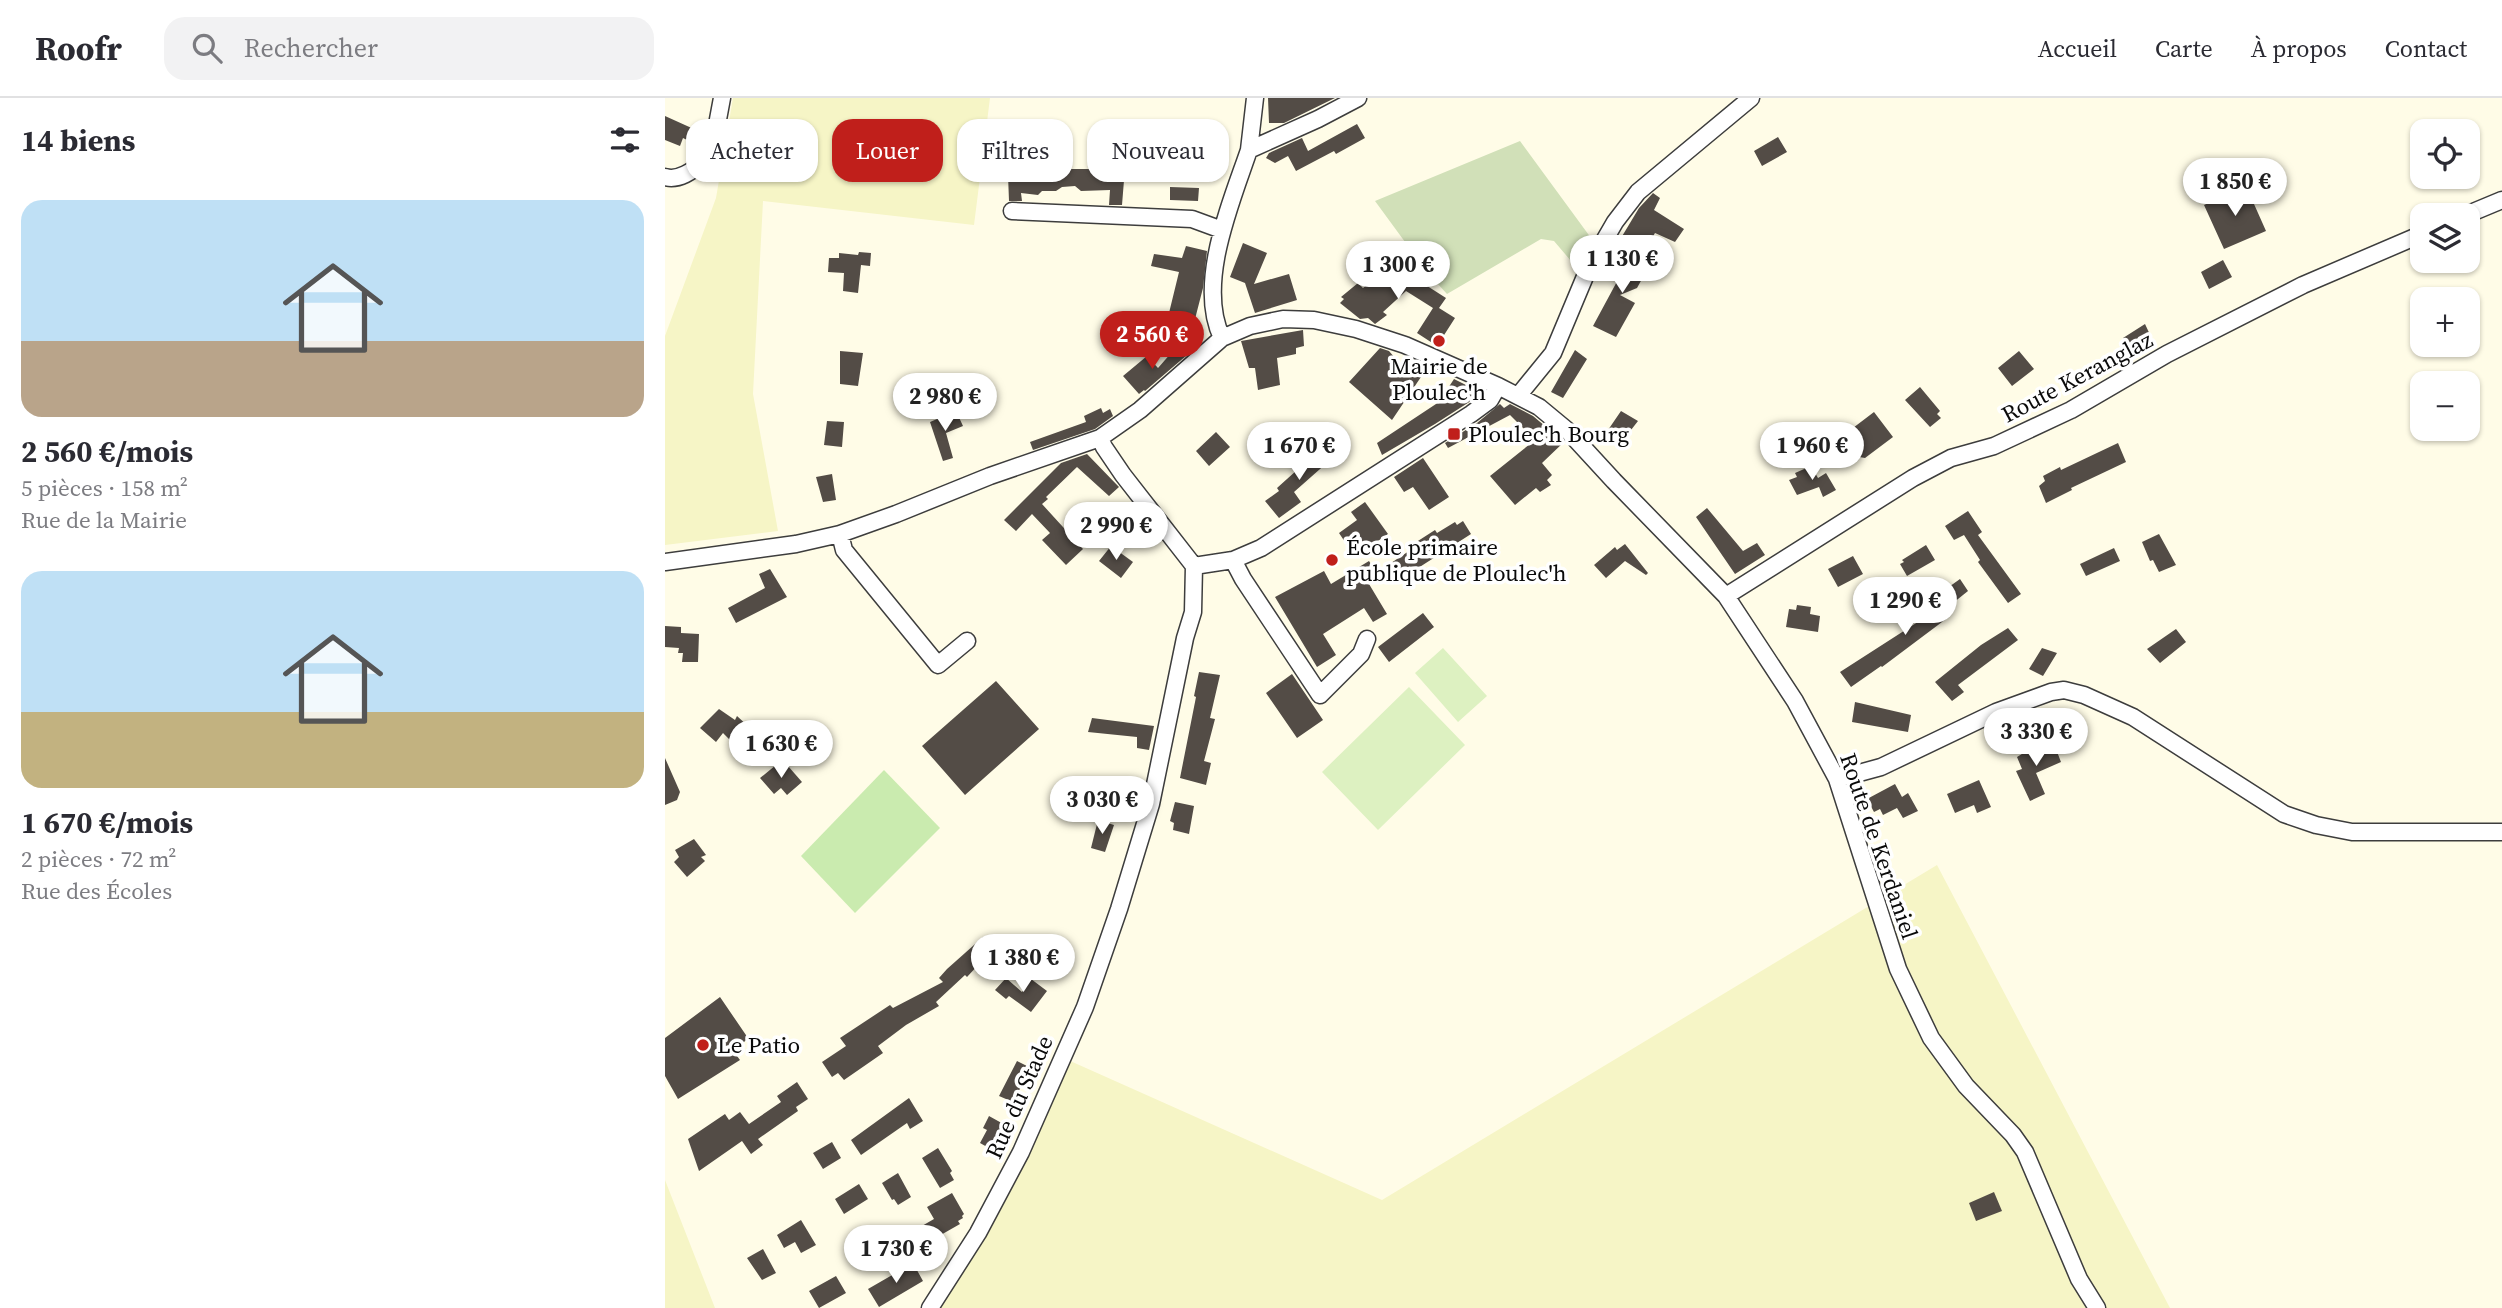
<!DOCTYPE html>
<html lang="fr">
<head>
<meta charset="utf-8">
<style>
	:root { --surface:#fff; --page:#f2f2f3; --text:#2b2b33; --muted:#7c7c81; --line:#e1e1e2; --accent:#c01f1b }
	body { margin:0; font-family:"Source Serif 4",serif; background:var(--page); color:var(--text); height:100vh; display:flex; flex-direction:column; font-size:26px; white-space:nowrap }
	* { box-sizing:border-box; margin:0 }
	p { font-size:23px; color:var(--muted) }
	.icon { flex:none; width:38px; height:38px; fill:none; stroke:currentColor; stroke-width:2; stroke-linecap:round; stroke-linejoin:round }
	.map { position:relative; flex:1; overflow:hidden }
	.panel { display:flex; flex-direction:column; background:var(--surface); width:665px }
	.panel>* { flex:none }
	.top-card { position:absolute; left:21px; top:21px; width:665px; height:63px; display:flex; gap:14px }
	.controls { position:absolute; left:1745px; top:21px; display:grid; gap:14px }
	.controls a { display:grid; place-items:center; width:70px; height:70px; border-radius:14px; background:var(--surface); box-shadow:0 2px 5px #0004; font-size:35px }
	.price { position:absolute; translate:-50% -60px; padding:0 16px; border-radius:24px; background:#fff; color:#222; font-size:23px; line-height:46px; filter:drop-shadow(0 2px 4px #0008) }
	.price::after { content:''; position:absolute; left:50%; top:42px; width:21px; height:16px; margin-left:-10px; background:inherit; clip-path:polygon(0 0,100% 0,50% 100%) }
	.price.current { background:var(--accent); color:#fff }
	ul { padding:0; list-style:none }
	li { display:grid; align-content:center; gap:14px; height:371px; padding:0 21px }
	li span { display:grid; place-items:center; height:217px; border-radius:21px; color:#555 }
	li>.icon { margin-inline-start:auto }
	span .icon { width:126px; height:126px; fill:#fffc; stroke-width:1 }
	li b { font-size:30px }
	h2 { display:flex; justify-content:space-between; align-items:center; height:84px; padding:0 21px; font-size:30px }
	.pill { padding:0 24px; border-radius:21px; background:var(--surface); box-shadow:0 2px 5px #0004; font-size:24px; line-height:63px }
	.pill.current { background:var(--accent); color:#fff }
	header { display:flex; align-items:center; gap:42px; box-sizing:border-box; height:98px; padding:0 35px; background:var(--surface); border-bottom:2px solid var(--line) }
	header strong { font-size:33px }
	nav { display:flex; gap:38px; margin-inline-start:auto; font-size:24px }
	.search { width:490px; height:63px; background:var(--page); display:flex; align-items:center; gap:18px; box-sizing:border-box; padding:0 24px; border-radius:21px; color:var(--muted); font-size:26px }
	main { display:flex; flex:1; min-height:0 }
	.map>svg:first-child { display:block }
	.farmland { fill:#f6f5c6 }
	.green { fill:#caebaf }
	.cemetery { fill:#d1e0b8 }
	.pitch { fill:#ddf1c1 }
	.building { fill:#534c46 }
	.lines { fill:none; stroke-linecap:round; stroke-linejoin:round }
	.minor-casing { stroke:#3d3d3d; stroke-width:19 }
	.minor { stroke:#fff; stroke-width:16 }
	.poi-dot { fill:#c01f1b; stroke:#fff; stroke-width:2.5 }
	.labels { text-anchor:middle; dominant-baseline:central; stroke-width:7; stroke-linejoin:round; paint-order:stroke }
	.poi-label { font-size:23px; fill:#0a0a0a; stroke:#fff; text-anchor:start }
	.street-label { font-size:23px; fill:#0a0a0a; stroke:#fff }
</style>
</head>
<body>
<header>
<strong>Roofr</strong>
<div class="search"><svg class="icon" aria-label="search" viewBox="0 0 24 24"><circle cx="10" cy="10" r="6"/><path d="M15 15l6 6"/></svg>Rechercher</div>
<nav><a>Accueil</a><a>Carte</a><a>À propos</a><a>Contact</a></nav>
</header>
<main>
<section class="panel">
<h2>14 biens<svg class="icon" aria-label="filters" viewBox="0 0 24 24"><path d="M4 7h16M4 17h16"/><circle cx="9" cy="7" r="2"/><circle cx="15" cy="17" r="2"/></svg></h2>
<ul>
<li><span style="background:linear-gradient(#bfe0f5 65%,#b9a48a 0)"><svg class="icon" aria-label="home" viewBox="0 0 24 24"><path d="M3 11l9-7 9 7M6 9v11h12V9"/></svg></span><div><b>2 560 €/mois</b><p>5 pièces · 158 m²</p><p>Rue de la Mairie</p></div></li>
<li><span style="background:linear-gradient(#bfe0f5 65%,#c2b280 0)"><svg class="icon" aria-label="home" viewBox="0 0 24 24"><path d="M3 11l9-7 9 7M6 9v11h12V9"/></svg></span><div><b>1 670 €/mois</b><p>2 pièces · 72 m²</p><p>Rue des Écoles</p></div></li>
</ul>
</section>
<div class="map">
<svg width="1837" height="1210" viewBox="0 0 1837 1210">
	<rect width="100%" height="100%" fill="#fffce7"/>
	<!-- farmland -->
	<path class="farmland" d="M68 0H325L309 127 98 103 88 296 113 433 0 447V238L51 100Z
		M1272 767 1505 1210H265L403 962 717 1102Z
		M0 1082 50 1210H0Z"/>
	<!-- green -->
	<path class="green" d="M219 672 275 730 190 815 136 758Z"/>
	<!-- cemetery -->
	<path class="cemetery" d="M855 43 926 140 912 170 889 143 876 141 782 196 762 174 710 103Z"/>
	<!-- pitch -->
	<path class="pitch" d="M778 550 822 598 793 624 750 575Z
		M744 589 800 647 713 732 657 674Z"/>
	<!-- building -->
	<path class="building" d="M603 0H670L619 25H604Z
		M0 18 31 32 26 44 18 40 15 48 0 42Z
		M692 26 700 40 671 56 669 53 631 73 623 58 610 65 601 60 604 55 637 40 643 53Z
		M449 35 493 38 492 55 473 53 471 71 460 70 457 107H444L445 92 416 93 410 88 397 89 391 93H377L373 97 356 95 357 103H344L343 77H358V74L380 71H446Z
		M524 39 551 41 549 64 511 63 512 45H523Z
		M1113 39 1122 54 1097 68 1089 53Z
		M1581 88 1601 133 1559 151 1539 107Z
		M505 89 534 90 533 103 505 102Z
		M988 95 995 100 989 112 1019 131 1010 144 990 135 980 152 956 140 974 110Z
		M578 145 602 155 589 186 624 176 632 202 590 215 580 185 565 179Z
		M521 148 542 153 538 190 530 221 504 215 514 174 486 168 489 156 517 160Z
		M969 152 987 163 972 190 955 197 970 205 951 239 928 228Z
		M194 154 206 155 205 168 196 167 193 195 178 193 179 175 163 174 164 160H174V155L193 157Z
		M730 162 754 187 756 184 781 200 774 210 790 220 772 248 752 235 768 210 741 193 718 214 722 217 710 226 703 220 695 221 675 205 679 201 676 199 693 185 698 190Z
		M1558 162 1567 179 1544 191 1536 174Z
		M1480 226 1487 241 1466 253 1458 240Z
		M638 232 639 248 631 250V256L612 260 615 287 593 292 590 270H584L576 243Z
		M715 250 724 253 736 267 739 261 760 273 727 322 684 284Z
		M529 251 480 293 479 292 474 296 458 278 482 258 493 270 507 254Z
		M910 252 922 261 898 300 886 294Z
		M175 253 198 255 193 288 175 286Z
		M1354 253 1369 271 1347 288 1333 270Z
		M789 281 803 288 809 301 770 326 717 357 712 345 774 304Z
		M1255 289 1275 313 1272 316 1276 320 1265 329 1240 302Z
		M835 306 839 310 845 306 868 318 899 344 877 365 887 377 882 382 886 387 875 394 871 390 850 407 825 378 870 342 845 317 783 350 780 345 812 325Z
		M436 310 438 315 445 311 448 318 430 331 368 352 365 344 421 324 419 318Z
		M291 313 298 328 281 335 288 360 278 363 265 324Z
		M956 313 973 323 959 341 943 332Z
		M1209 314 1228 339 1200 360 1189 358 1191 349 1187 345 1188 339 1184 333Z
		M162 323 179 324 177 349 159 347Z
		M551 334 565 349 544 368 531 353Z
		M662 345 672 356 629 394 636 404 614 420 600 403 614 393 612 390Z
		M1453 345 1461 364 1406 390 1407 392 1381 405 1374 388 1380 383 1378 378 1395 369 1396 372Z
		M422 356 454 389 444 398 412 369 381 399 383 401 377 406 418 451 401 467 377 442 385 435 367 416 351 433 339 422 396 365Z
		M758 360 784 399 764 412 748 389 739 394 729 379Z
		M1146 368 1153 380 1161 375 1171 392 1158 399 1154 389 1132 397 1124 382 1132 379 1130 375Z
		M167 376 171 402 158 404 151 379Z
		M700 404 723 436 690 459 674 435 692 422 686 414Z
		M1042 410 1078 453 1092 445 1100 457 1070 476 1031 419Z
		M1303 413 1317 434 1313 437 1356 496 1343 505 1313 464 1315 462 1299 437 1289 442 1280 428Z
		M798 423 806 436 736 481 726 465 744 453 742 450 770 432 772 435 790 424 792 427Z
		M1494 436 1511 467 1494 474 1488 462 1485 463 1477 444Z
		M960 446 983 475 981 477 960 463 941 480 929 467 950 449 952 452Z
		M1261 447 1270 462 1242 478 1235 466 1239 464 1237 462Z
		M446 448 468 464 456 480 434 463Z
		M1449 450 1455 463 1421 478 1415 466Z
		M1188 458 1198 476 1173 489 1163 471Z
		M704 463 714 479 704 486 722 516 708 524 699 510 658 536 671 557 652 569 610 499 659 473 666 486Z
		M105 471 122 499 71 525 63 510 100 490 94 476Z
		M1295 481 1303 493 1283 509 1286 514 1280 518 1281 521 1217 569 1216 568 1186 589 1175 574 1259 520 1257 517 1278 502 1274 496Z
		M1132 507 1146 509 1145 516 1155 518 1153 534 1121 529 1124 511 1131 512Z
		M758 515 769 529 724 564 713 549Z
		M0 528 16 529V535L34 536 33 564H17L18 555H13L14 550 0 549Z
		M1343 530 1353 542 1293 587 1299 594 1287 603 1270 584 1316 547Z
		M1511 531 1521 544 1495 565 1482 551Z
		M1377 550 1392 555 1378 578 1364 571Z
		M534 574 555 577 545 620 550 621 539 663 546 665 541 687 515 680 531 599 529 598Z
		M627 576 658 622 632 640 601 595Z
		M331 583 374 631 300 697 257 648Z
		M1190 604 1246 617 1243 634 1187 624Z
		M54 611 70 622 72 618 84 629 69 646 58 635 51 644 35 630Z
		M427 620 489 628 484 652 472 650V639L423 634Z
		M1383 646 1384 648 1389 646 1396 664 1371 675 1380 696 1365 703 1351 673 1357 671 1352 659 1370 648 1374 649Z
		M0 660 15 694 12 702 0 707Z
		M111 667 116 674 123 668 137 684 122 697 116 690 109 696 95 680Z
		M1314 682 1326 709 1312 715 1309 707 1290 715 1282 696Z
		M1230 686 1237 699 1243 695 1253 713 1238 720 1232 710 1218 717 1215 711 1209 714 1202 701Z
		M510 704 529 708 524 736 508 732 509 725 505 723Z
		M433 722 449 727 440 754 426 750Z
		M29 741 41 757 36 759 40 763 22 779 9 764 14 759 10 752Z
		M318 839 328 851 302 879 300 877 271 904 274 908 241 927 213 948 218 955 179 982 173 975 167 979 157 964 181 948 175 940 225 907 228 910 278 884 274 880 282 871Z
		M341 880 357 894 366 881 382 893 366 914 344 898 341 901 330 892Z
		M55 899 83 940 69 954 75 962 13 1001 0 978V940Z
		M352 963 366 970 348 1004 334 998Z
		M132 984 143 1001 131 1009 133 1013 93 1041 98 1047 86 1056 77 1043 34 1073 23 1041 60 1016 64 1022 75 1014 84 1026 116 1004 112 998Z
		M244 1000 258 1023 245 1031 242 1025 196 1057 186 1042Z
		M324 1018 342 1028 331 1054 315 1045 322 1032 318 1030Z
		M167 1044 176 1060 158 1071 148 1055Z
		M273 1050 287 1073 285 1075 289 1082 275 1090 257 1060Z
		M233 1075 246 1099 233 1107 229 1101 227 1102 217 1085Z
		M194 1086 203 1101 179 1116 170 1101Z
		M1329 1094 1337 1113 1311 1123 1304 1105Z
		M287 1095 299 1116 297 1118 298 1120 293 1123 295 1126 267 1142 270 1148 267 1150 270 1154 257 1161 243 1136 269 1121 262 1109Z
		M136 1122 151 1147 136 1155 130 1144 119 1150 112 1137Z
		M98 1151 111 1175 97 1182 82 1160Z
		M248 1165 258 1183 214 1209 203 1191Z
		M171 1178 181 1195 154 1210 144 1193Z"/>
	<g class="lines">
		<defs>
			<path id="minor" d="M584 52 590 0
				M0 79C16 84 33 68 46 59L57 0
				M347 113 527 121 557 132
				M1801 117 1837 102
				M557 240C531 186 566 105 584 52L653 21 693 0
				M853 298 888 255 924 169 950 124 973 94 1086 0
				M435 340 439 349 458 377 529 468
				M175 436 179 452 273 567 302 543
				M568 462 578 481 655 597 696 556 702 541
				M0 464 131 446 175 436 231 416 325 378 435 340 475 312 557 240 585 228 618 221 649 222 691 231 740 247 833 288 874 309 903 333 949 383 1061 498 1130 603 1172 681 1233 871 1266 940 1301 988 1348 1037 1360 1054 1414 1181 1432 1210
				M529 468 568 462 596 450 806 316 825 302 833 288
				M1061 498 1248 380 1286 360 1329 348 1406 312 1502 256 1638 187 1757 136
				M1172 681 1216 669 1331 614 1386 594 1399 592 1419 597 1468 619 1619 716 1651 727 1687 734H1837
				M265 1210 313 1135 356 1054 420 909 454 811 486 706 520 540 528 514 529 468"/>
		</defs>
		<!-- minor casing -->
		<use href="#minor" class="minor-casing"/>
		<!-- minor -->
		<use href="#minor" class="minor"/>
	</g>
	<!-- markers -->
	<g class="poi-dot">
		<circle cx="774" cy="243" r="7"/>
		<rect x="782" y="329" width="14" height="14" rx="3.5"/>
		<circle cx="667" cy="462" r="7"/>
		<circle cx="38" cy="947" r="7"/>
	</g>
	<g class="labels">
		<!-- poi labels -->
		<g class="poi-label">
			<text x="774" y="268" text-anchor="middle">Mairie de<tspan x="774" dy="26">Ploulec'h</tspan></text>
			<text x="803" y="336">Ploulec'h Bourg</text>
			<text x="681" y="449">École primaire<tspan x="681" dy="26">publique de Ploulec'h</tspan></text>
			<text x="52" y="947">Le Patio</text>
		</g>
		<!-- street labels -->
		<g class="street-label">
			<text transform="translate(1412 279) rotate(-28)">Route Keranglaz</text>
			<text transform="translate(1214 748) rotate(71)">Route de Kerdaniel</text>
			<text transform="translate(354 999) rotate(-66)">Rue du Stade</text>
		</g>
	</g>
</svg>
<div class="controls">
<a><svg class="icon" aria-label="locate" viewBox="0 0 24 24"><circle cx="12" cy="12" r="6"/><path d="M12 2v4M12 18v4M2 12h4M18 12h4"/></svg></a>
<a><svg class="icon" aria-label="layers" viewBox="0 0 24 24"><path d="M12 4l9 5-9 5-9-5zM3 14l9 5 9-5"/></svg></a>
<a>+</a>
<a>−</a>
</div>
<b class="price" style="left:1570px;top:120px">1 850 €</b>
<b class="price" style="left:957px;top:197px">1 130 €</b>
<b class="price" style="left:733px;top:203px">1 300 €</b>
<b class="price current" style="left:487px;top:273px">2 560 €</b>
<b class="price" style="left:280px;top:335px">2 980 €</b>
<b class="price" style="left:634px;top:384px">1 670 €</b>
<b class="price" style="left:1147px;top:384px">1 960 €</b>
<b class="price" style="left:451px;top:464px">2 990 €</b>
<b class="price" style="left:1240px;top:539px">1 290 €</b>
<b class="price" style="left:1371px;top:670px">3 330 €</b>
<b class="price" style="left:116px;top:682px">1 630 €</b>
<b class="price" style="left:437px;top:738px">3 030 €</b>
<b class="price" style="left:358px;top:896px">1 380 €</b>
<b class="price" style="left:231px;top:1187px">1 730 €</b>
<div class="top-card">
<a class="pill">Acheter</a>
<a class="pill current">Louer</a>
<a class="pill">Filtres</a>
<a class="pill">Nouveau</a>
</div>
</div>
</main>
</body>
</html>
